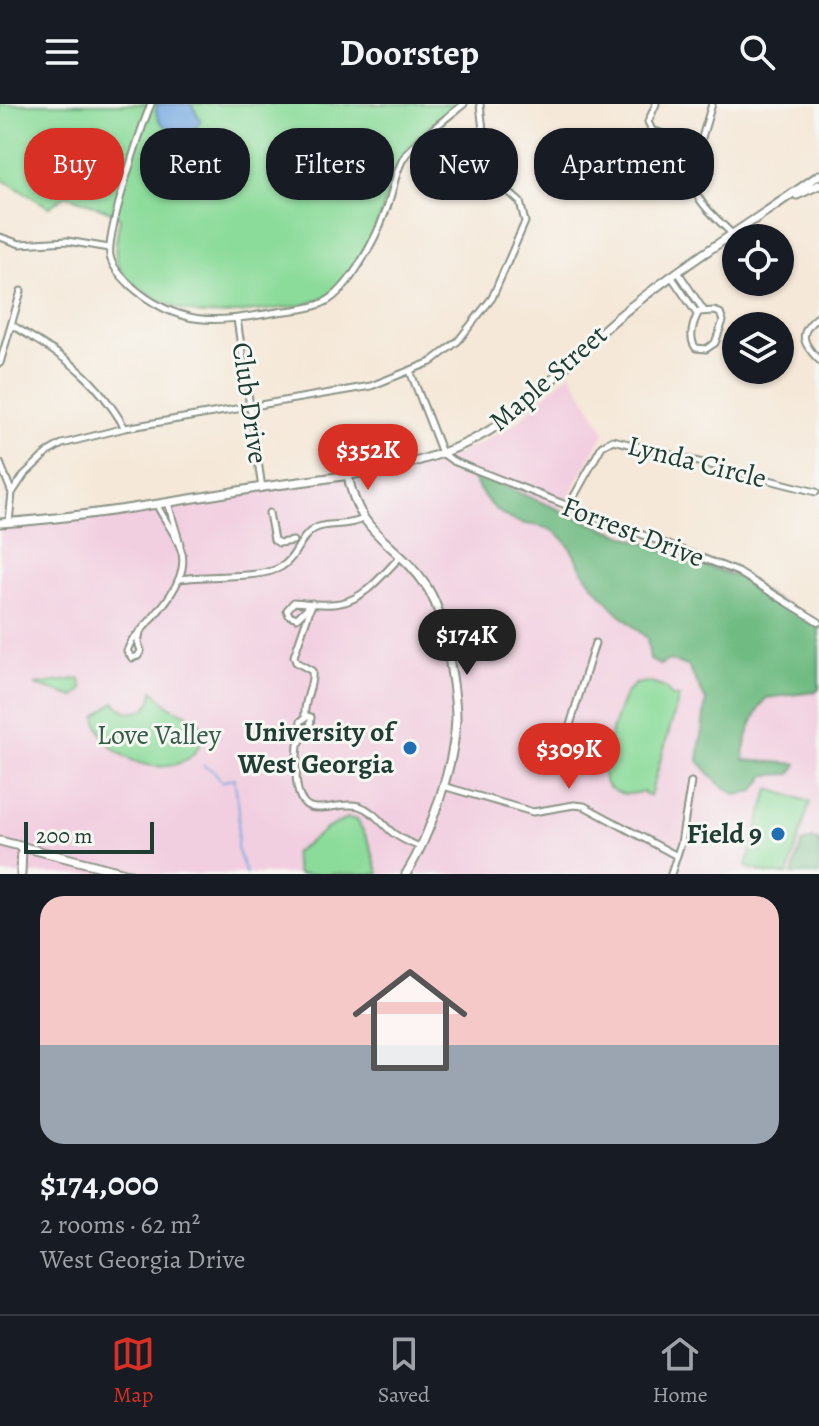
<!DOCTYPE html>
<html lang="en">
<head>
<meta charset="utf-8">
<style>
	:root { --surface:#171b24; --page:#242831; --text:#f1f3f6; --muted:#9ea1a6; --line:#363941; --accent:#d93025 }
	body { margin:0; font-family:Alegreya,serif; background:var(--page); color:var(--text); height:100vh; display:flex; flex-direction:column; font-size:30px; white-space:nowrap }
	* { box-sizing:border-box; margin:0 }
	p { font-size:26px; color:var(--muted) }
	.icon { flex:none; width:44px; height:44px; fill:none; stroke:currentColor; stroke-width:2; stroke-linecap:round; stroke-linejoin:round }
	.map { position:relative; height:770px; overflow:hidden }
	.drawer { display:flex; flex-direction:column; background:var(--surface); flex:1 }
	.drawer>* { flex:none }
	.guide { position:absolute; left:24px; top:24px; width:772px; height:72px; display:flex; gap:16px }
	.controls { position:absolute; left:722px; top:120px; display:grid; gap:16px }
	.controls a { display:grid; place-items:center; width:72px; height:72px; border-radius:50%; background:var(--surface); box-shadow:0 2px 6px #0004; font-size:40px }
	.scale { position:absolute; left:24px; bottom:20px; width:130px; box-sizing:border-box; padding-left:8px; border:4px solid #1f3d34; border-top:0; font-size:22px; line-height:28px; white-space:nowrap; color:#1f3d34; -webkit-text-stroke:6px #f6f6f2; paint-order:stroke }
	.price { position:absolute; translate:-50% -68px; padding:0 18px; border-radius:28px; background:var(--accent); color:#fff; font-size:26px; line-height:52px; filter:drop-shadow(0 2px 4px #0008) }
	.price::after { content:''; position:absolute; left:50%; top:48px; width:24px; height:18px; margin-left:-12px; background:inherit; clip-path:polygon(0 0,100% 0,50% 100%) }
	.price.active { background:#222; color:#fff }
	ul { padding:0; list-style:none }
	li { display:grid; align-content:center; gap:16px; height:424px; padding:0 40px }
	li span { display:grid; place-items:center; height:248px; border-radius:24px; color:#555 }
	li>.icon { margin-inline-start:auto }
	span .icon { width:144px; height:144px; fill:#fffc; stroke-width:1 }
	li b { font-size:34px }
	.tag { padding:0 28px; border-radius:32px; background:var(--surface); box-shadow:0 2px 6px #0004; font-size:28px; line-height:72px }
	.tag.active { background:var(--accent); color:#fff }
	header { display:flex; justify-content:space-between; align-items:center; height:104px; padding:0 40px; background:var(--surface); font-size:36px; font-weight:700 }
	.dock { display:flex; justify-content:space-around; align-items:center; height:112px; border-top:2px solid var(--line); background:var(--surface); font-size:22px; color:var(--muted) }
	.dock a { display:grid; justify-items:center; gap:4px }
	.dock .active { color:var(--accent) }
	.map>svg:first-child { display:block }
	.built { fill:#f2cfe0 }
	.green { fill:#8bdb9a; stroke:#558c67; stroke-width:2 }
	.forest { fill:#70bb82; stroke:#487c5b; stroke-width:2 }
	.water { fill:#74a8e0; stroke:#4a728a; stroke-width:2 }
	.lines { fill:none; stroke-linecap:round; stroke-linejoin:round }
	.stream { stroke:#74a8e0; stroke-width:2 }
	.street-casing { stroke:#8a9286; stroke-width:9 }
	.secondary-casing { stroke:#8a9286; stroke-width:11 }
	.street { stroke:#fff; stroke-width:5 }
	.secondary { stroke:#fff; stroke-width:7 }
	.poi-dot { fill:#1f6fb2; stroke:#f6f6f2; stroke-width:3 }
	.labels { text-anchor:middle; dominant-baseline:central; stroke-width:6; stroke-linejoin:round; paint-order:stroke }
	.street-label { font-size:28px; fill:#1f3d34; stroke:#f6f6f2 }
	.poi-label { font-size:28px; font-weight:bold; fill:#1f3d34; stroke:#f6f6f2; text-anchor:end }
	.park-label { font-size:28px; fill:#355d48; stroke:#f6f6f2 }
</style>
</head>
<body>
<header><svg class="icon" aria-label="menu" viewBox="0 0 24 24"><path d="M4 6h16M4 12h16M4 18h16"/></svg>Doorstep<svg class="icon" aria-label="search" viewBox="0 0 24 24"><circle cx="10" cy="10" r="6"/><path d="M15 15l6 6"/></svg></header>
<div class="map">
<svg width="819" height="770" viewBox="0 0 819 770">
	<rect width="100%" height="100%" fill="#f6f6f2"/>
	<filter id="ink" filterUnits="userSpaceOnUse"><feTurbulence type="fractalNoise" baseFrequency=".0125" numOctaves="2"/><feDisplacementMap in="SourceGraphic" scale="16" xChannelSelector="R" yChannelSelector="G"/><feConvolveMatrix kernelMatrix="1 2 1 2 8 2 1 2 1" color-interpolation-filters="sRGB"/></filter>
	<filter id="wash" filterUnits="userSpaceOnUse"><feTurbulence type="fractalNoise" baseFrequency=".006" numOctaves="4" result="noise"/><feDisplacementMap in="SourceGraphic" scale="32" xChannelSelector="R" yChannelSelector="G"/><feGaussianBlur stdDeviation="1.8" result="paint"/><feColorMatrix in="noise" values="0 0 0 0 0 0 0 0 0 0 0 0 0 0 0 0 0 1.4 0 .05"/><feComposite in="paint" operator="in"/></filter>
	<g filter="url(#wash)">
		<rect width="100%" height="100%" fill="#f5e8d8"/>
		<!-- built -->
		<path class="built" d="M570 268 605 328 561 406 739 471 819 518V770H0V424L182 403 200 397 441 356 478 341 518 318Z"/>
		<!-- green -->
		<path class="green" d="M0 0H458C435 16 411 37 398 61 390 74 387 92 382 107 375 127 353 172 336 186 316 204 280 204 254 207 211 213 187 214 149 190 111 166 112 156 120 114L109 107 66 91 49 103 0 74Z
			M76 575 80 576 83 585 75 593 35 581Z
			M648 578 666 584 672 593H679L650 692 645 690 644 687C626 694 602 689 603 666 603 650 619 602 627 588L635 580Z
			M153 586 170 603 195 614 207 628C202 636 197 648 189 654 156 677 100 650 96 612L114 598C130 615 151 610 153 586Z
			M769 685 810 698 788 770H769L746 763Z
			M348 714 357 716 369 738 379 770H298L293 750 326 725Z"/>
		<!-- forest -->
		<path class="forest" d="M470 368 593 420 742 475 819 523V585L815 588 766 594C754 612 744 635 744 656L797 660 791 670 766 671 754 687 737 691 718 679 698 657 706 596 688 562 669 556 660 561 650 556 647 534C625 516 604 496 587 473 576 458 572 439 555 428 546 422 537 422 526 420 499 415 481 393 470 368Z
			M813 735 819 737V770H792L802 739Z"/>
		<!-- water -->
		<path class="water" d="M157 0H191L201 17 193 27 184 31C168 27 152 17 157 0Z"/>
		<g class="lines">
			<!-- stream -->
			<path class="stream" d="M203 661 215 668 222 678 234 674 239 705 237 744 246 770"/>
		</g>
	</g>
	<g filter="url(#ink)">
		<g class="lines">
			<defs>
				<path id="street" d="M151 0C141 24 106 130 110 152 112 163 122 173 130 181 180 225 217 218 278 208 293 206 311 205 325 198 349 186 376 134 385 109 392 92 394 73 402 57 410 41 449 12 464 0
					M656 0 648 18 652 26 699 42
					M712 0 692 67C690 95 714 111 732 130
					M0 133 20 140 67 137 109 144
					M678 168 704 207
					M671 172 697 210
					M714 207 720 209 723 217 715 239 706 245 696 244C688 235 693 218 699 208Z
					M819 212C798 228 801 238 819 256
					M237 215 262 384
					M12 221C64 253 93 269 125 324
					M0 259 21 187
					M410 267 442 349 453 357 738 468 819 518
					M0 359 12 389
					M168 399 180 440
					M568 403 602 342 613 336 816 388
					M269 409 274 436 279 439 293 437
					M9 418 12 389 24 371 48 348 62 340 125 324 371 282 431 258 458 237 492 194 525 118 520 98 492 73 487 61 480 0
					M181 475C207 470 259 476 281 463 296 455 299 433 314 425 327 417 345 424 363 415
					M312 499 297 514 289 511 287 506 294 498C308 499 326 502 340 499 365 495 384 469 401 452
					M140 529 138 538 141 547 138 552 132 554 127 547 132 536C151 516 192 476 181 446 176 430 164 416 157 401
					M305 612C303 596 314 583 312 567L296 558 294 552 312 500
					M569 636 567 631 595 539
					M300 638 310 624 311 613 308 612 301 617C299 639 285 703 316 704 330 705 345 698 359 702 373 706 382 720 393 729 401 735 410 739 420 743
					M443 682 533 708 574 701 584 702 677 752
					M671 770 681 739 691 678"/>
				<path id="secondary" d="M797 91 819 81
					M348 371C359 434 396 436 427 483 440 504 445 528 449 553 452 573 456 593 456 614 455 659 430 732 406 770
					M0 419C88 413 176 397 263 383 335 372 415 368 480 332 533 303 571 253 617 214 681 161 752 119 819 71
					M0 737 129 770
					M21 770 22 742"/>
			</defs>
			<!-- street casing -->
			<use href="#street" class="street-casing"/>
			<!-- secondary casing -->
			<use href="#secondary" class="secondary-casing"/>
			<!-- street -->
			<use href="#street" class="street"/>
			<!-- secondary -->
			<use href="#secondary" class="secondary"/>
		</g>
	</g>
	<!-- markers -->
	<g class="poi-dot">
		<circle cx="410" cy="644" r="8"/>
		<circle cx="778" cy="730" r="8"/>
	</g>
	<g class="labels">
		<!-- street labels -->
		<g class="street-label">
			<text transform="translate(548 274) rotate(-41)">Maple Street</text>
			<text transform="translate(250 299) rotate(82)">Club Drive</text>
			<text transform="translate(697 358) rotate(14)">Lynda Circle</text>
			<text transform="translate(633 428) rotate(21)">Forrest Drive</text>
		</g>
		<!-- poi labels -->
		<g class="poi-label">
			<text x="394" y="628">University of<tspan x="394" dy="32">West Georgia</tspan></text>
			<text x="762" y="730">Field 9</text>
		</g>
		<!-- park labels -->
		<g class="park-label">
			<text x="159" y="631">Love Valley</text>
		</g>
	</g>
</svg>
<div class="controls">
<a><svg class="icon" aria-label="locate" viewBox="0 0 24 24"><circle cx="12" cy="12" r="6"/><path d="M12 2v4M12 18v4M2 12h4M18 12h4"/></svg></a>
<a><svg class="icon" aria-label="layers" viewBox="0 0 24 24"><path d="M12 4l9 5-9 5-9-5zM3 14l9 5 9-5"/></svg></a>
</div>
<div class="scale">200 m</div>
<b class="price" style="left:368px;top:388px">$352K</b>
<b class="price active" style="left:467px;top:573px">$174K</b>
<b class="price" style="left:569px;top:687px">$309K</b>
<div class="guide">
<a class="tag active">Buy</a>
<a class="tag">Rent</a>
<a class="tag">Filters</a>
<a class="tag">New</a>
<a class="tag">Apartment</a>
</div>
</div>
<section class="drawer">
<ul>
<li><span style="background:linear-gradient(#f6c9c9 60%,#9aa5b1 0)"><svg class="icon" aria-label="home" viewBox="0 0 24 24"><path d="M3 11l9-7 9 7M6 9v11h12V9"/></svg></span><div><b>$174,000</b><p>2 rooms · 62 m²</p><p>West Georgia Drive</p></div></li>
</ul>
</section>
<nav class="dock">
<a class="active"><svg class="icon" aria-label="map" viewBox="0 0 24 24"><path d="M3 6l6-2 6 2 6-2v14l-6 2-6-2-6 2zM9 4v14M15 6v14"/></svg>Map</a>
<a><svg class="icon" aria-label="saved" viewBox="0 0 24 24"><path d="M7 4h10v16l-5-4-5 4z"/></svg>Saved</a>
<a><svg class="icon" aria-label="home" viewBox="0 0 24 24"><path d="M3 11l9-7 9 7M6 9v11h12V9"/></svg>Home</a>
</nav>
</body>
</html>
